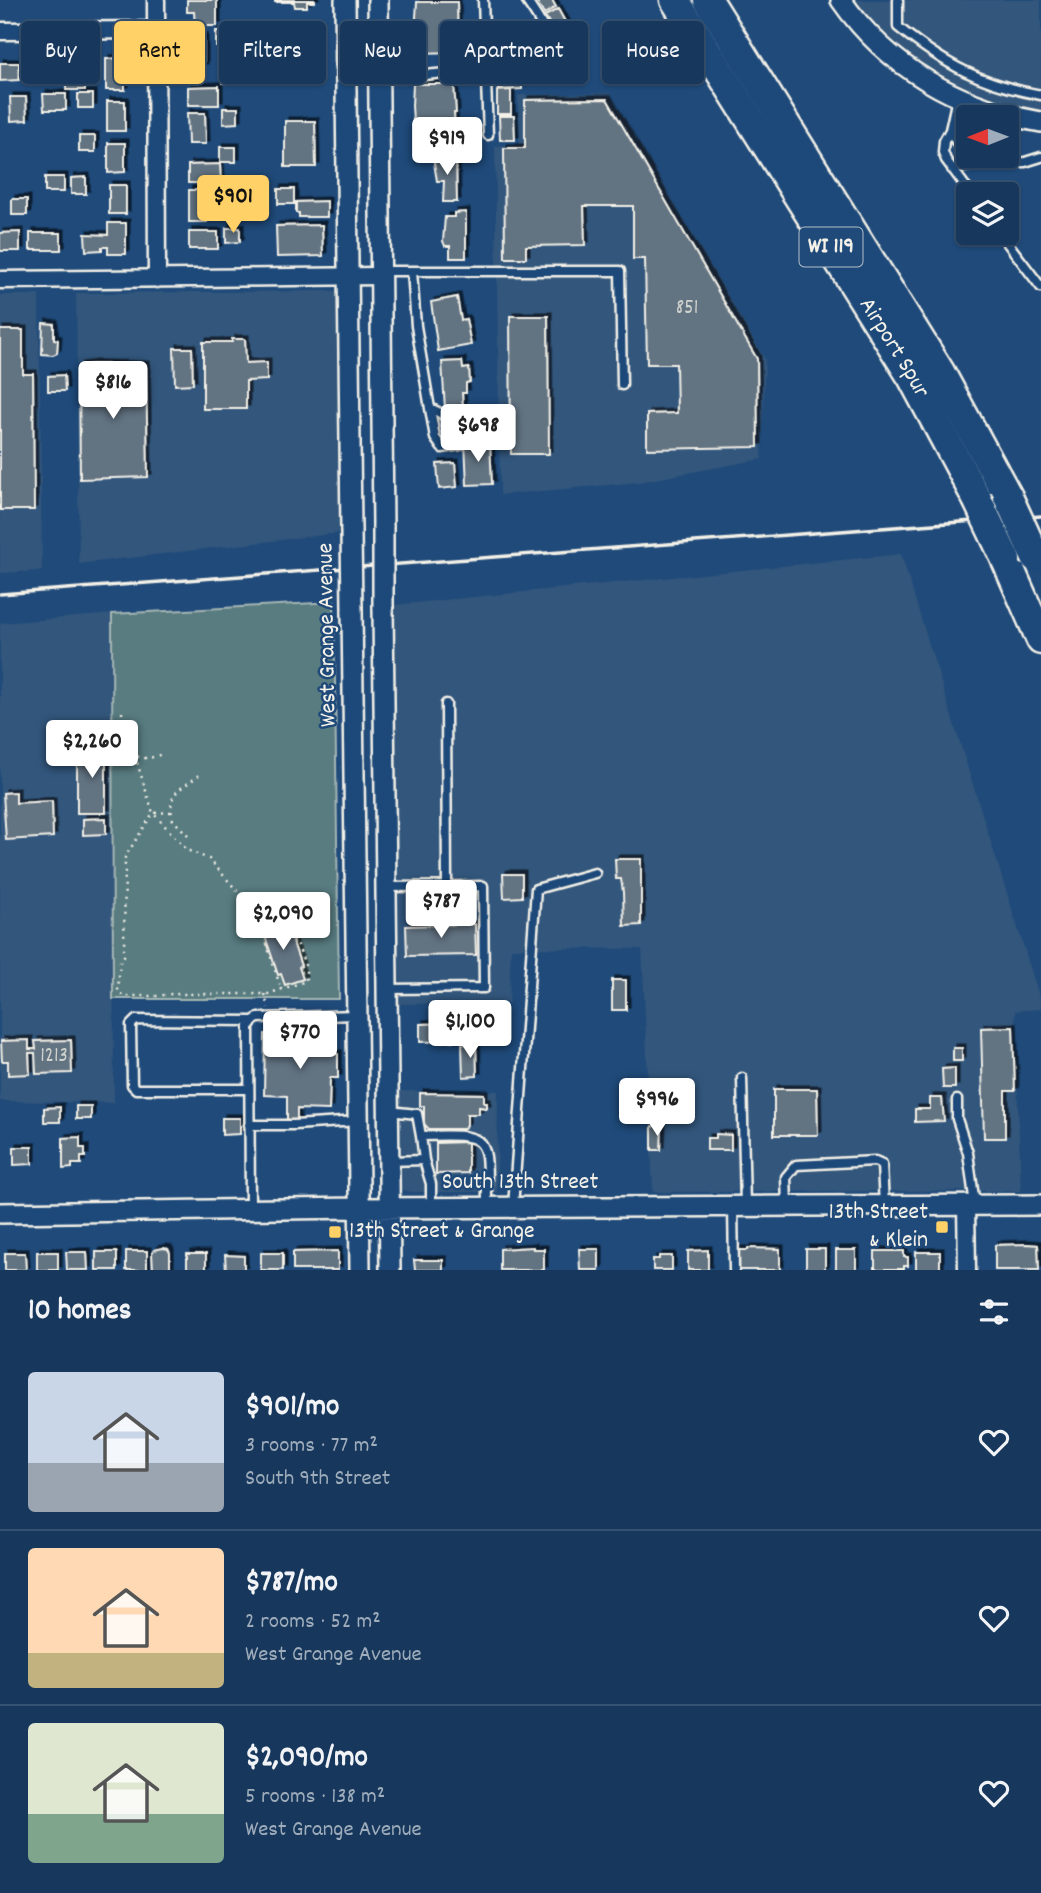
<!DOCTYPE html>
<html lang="en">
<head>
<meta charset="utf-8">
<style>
	:root { --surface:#17385c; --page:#244365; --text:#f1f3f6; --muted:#9eacbb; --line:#365272; --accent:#ffd166 }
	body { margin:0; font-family:Dekko,sans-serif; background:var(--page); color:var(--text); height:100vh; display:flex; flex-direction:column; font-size:26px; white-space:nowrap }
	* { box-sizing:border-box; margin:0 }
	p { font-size:23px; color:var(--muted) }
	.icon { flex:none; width:38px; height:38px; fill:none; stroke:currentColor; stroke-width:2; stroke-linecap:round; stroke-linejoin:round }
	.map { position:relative; height:1270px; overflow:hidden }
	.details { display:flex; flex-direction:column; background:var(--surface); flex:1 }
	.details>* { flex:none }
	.top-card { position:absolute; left:21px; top:21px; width:999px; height:63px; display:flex; gap:14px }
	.needle { width:46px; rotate:269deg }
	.buttons { position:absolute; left:956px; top:105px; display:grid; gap:14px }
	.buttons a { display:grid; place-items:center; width:63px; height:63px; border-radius:7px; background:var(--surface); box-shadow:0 2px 5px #0004,0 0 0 2px var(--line); font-size:35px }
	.price { position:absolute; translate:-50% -60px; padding:0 16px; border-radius:7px; background:#fff; color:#222; font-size:23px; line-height:46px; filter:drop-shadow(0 2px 4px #0008) }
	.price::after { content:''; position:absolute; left:50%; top:42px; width:21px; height:16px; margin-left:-10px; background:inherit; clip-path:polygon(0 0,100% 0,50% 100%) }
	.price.current { background:var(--accent); color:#111 }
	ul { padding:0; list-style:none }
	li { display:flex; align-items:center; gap:21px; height:175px; padding:0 28px }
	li+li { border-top:2px solid var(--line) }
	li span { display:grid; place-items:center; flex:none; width:196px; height:140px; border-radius:7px; color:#555 }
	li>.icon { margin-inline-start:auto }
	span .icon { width:84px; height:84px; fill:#fffc; stroke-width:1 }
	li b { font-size:30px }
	h2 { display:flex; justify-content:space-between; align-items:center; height:84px; padding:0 28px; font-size:30px }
	.pill { padding:0 24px; border-radius:7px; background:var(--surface); box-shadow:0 2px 5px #0004,0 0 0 2px var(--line); font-size:24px; line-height:63px }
	.pill.current { background:var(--accent); color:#111 }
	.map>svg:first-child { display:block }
	.built { fill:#33567c }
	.green { fill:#597b80; stroke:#a6b6b4; stroke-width:2 }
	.building { fill:#627382; stroke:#f4f1e8; stroke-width:2; filter:url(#shadow) }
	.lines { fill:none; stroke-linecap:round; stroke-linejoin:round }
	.service-casing { stroke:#f4f1e8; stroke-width:13 }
	.minor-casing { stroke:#f4f1e8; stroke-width:21 }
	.tertiary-casing { stroke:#f4f1e8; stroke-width:24 }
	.motorway-casing { stroke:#f4f1e8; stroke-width:33 }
	.path { stroke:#f4f1e8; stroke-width:2.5; stroke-dasharray:2 5; stroke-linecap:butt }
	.service { stroke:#1f4a7a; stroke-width:8 }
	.minor { stroke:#1f4a7a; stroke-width:16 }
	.tertiary { stroke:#1f4a7a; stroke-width:19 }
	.motorway { stroke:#1f4a7a; stroke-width:28 }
	.rail { stroke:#f4f1e8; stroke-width:3.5 }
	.tertiary-bridge-casing { stroke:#f4f1e8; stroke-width:24; stroke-linecap:butt }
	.motorway-bridge-casing { stroke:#f4f1e8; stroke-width:33; stroke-linecap:butt }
	.tertiary-bridge { stroke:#1f4a7a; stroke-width:19 }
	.motorway-bridge { stroke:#1f4a7a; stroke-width:28 }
	.poi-dot { fill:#ffd166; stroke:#1f4a7a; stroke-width:2.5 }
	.labels { text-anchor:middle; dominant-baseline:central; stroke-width:5; stroke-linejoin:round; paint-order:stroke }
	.number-label { font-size:21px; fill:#d0d2ce }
	.shield { fill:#1f4a7a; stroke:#b4bfc7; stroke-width:2 }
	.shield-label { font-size:23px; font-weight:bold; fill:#f4f1e8 }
	.street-label { font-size:24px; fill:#f4f1e8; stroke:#1f4a7a }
	.poi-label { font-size:24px; fill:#f4f1e8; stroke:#1f4a7a; text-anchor:end }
</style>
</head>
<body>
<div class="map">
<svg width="1041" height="1270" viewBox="0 0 1041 1270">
	<defs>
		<filter id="shadow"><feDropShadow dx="3.5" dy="-3.5" stdDeviation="0" flood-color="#0009"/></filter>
	</defs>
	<rect width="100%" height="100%" fill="#1f4a7a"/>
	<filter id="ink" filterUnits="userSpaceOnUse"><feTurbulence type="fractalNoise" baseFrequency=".0143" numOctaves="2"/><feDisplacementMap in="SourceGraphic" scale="14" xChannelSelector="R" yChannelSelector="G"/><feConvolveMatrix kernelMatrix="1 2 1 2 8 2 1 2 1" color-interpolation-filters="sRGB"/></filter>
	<g filter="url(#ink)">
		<!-- built -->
		<path class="built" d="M852 0H1041V112L1004 104 976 94 933 75 896 47 864 15Z
			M610 93 765 359 762 459 640 482 500 495 495 146 519 144 518 95Z
			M324 291 336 292 340 295V533L79 564 76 293Z
			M0 295H39L42 571 0 573Z
			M901 554 1041 1002V1009L1015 1011 1021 1191 653 1192 642 949 511 948 509 1003 398 1004 394 605Z
			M112 614 114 1103 0 1101V623Z
			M397 1091H498L497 1192H411L402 1190 399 1182Z"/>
		<!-- green -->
		<path class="green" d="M334 602 339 999H113L112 614Z"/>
		<!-- building -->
		<path class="building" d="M187 0H217V26H195L194 12H187Z
			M275 0H315V2H307V7H295L294 2H275Z
			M536 0H552L556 7 544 14Z
			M417 2H457L458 52 417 53V32H415Z
			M558 9 569 29 557 36 545 16Z
			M216 31H231V46L216 47Z
			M186 37H204V67H187Z
			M314 39 315 76H284V40Z
			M572 39 575 64 560 65 558 40Z
			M125 58V90H106V59Z
			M59 62V80H30V63Z
			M0 63H19V80L0 81Z
			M222 69H237L238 83H223Z
			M85 74V90H66V75Z
			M522 74V89L498 90V75Z
			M413 84H454L456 113H454L455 134 414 135 412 106Z
			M219 86V105H188V87Z
			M511 90V114H497V91Z
			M43 94H66V110H44Z
			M78 94H93V108H78Z
			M10 97H26L27 120 11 121Z
			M607 99 757 359 758 447 647 449V414L677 413 676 364H647L645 259H633V206H584L585 245 526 246V258H505L504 148H525V100Z
			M107 101H125V131H107Z
			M223 108H238V123L223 124Z
			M187 113H205L206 144H188Z
			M499 116H514L515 140H500Z
			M285 121H315L316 167H285Z
			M79 136H95V152H79Z
			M108 143H125V172L108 173Z
			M220 147H236V162H220Z
			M456 156 457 202H443L444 181H437L433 157Z
			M220 164 221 183H188V165Z
			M45 177H64V192H45Z
			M86 177V194H71V178Z
			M109 185H126V214H109Z
			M230 185V202H216L215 186Z
			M278 189H294V204H278Z
			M189 190H206L207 222H189Z
			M12 199H27V215H12Z
			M327 201V217H299V213H296V202Z
			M466 212V258H450V246H445L443 241 445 217H454V213Z
			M108 223H126V254H108V247H102V250L86 251 85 234 108 235Z
			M322 225 323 256 277 257 276 226Z
			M226 228H240V242L226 243Z
			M20 232V251H0V233Z
			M189 232H218V249H189Z
			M30 233H61V250H30Z
			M457 297 461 320 466 319 471 345 438 351 431 302Z
			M510 316H548L549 454H511Z
			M43 323 54 324V339L58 340 57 353 53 355 42 354Z
			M0 330H23V374H33L34 510H0Z
			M232 339H245L246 363 267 362V380L246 381V409H203V342H232Z
			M174 348H192L193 384 175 385Z
			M462 361 463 369 469 368 470 382 466 383V393H462L463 407 445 409 442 362Z
			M94 364 146 365 148 477 80 479 79 366Z
			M64 375 65 391H48V376Z
			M490 442 492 484 467 485 465 443Z
			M455 463 457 487 439 489 437 464Z
			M77 746H106V813H77Z
			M16 792V803L52 801 53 837 6 840 3 793Z
			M106 818V834L83 835V819Z
			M615 859H641V925L624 926 623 892 621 879H616Z
			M503 874H522V897L504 898Z
			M285 919 301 966 299 967 303 979 285 985 281 974 278 975 262 927Z
			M475 924 476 955 407 956 406 926Z
			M612 980H626V1010H612Z
			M453 1023V1041L420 1042V1024Z
			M1013 1027 1015 1091H1005V1138H984L981 1028Z
			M265 1034 331 1035 330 1054H338V1078H330L329 1110 297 1109V1122H287V1096L264 1095Z
			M29 1040V1049H36L35 1041 71 1040 72 1073 36 1074 35 1053H29L30 1074 8 1075V1061H2L1 1041Z
			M476 1043 477 1076 463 1077 462 1044Z
			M953 1048H962V1061H953Z
			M955 1068V1088H943L942 1069Z
			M774 1089H817L818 1135H774Z
			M420 1093 484 1094V1103H487V1108L479 1107V1114H467V1125L463 1129H429L424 1124V1106H420Z
			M930 1098H942L944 1121 915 1122V1109H930Z
			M76 1106H91V1119H76Z
			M60 1107V1122H44V1108Z
			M222 1118H240V1134L222 1135Z
			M652 1126H662L661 1150H652Z
			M716 1134 731 1135V1150H707V1138H716Z
			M80 1137V1148H85V1157H81V1164H72V1168L63 1169V1138Z
			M468 1142V1173L436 1174V1143Z
			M14 1147H32V1164L14 1165Z
			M1027 1244 1038 1245 1039 1270H995V1245Z
			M533 1247V1249H544V1270H500V1249Z
			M163 1248 168 1249 170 1253V1270H153L152 1253 154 1250Z
			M748 1248 780 1249V1270H737V1250H748Z
			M579 1249H599V1270H580Z
			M806 1249H825V1270H806Z
			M708 1250V1270H688V1251Z
			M836 1250H856V1270H836Z
			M126 1251H147V1270H126Z
			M338 1251V1270H293V1252Z
			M875 1251H904V1257H908V1266H904V1269H875Z
			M37 1252H58V1270H37Z
			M66 1252H87L88 1270H67Z
			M96 1252H117V1270H96Z
			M916 1252H940V1270H916Z
			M5 1253H25L26 1270H5Z
			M261 1253H283V1270H261Z
			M187 1254H206V1270H187Z
			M225 1255 244 1256V1270H226Z
			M659 1256H672V1270H653V1259H659Z
			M414 1260H443V1270H415Z"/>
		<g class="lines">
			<defs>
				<path id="service" d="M483 0 488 135
					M898 0V27C945 65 981 84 1041 95
					M380 79 535 65C568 55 537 18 526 0
					M957 98 950 130 944 141 943 152 946 160 971 194
					M950 130 958 145 968 154
					M952 169 983 163 1025 162 1041 157
					M1000 233 1041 287
					M380 271H620L622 385
					M412 271 416 326 435 438 442 448 460 445 463 438C458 422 445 415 430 408
					M446 704 447 887
					M387 989 484 988 483 886 388 887
					M742 1078 745 1206
					M249 1089H136L132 1085 131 1025 136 1020 253 1021
					M957 1100V1119L968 1153 975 1205
					M389 1111 417 1114 421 1136C496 1133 486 1138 487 1207
					M249 1125H294L359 1121
					M424 1160 431 1184V1207
					M389 1161 424 1160 421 1136
					M787 1205 786 1177 796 1165 875 1161 882 1164 884 1206
					M733 1206 734 1270
					M513 1207 536 889 595 873
					M250 1209 249 1026 253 1021 258 1018 356 1015"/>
				<path id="minor" d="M156 0 157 279
					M0 31 156 30
					M0 280 380 276
					M966 1205 967 1270"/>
				<path id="tertiary" d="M345 0 351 530
					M378 0 383 527
					M841 0C888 68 960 108 1041 122
					M383 607 390 1270
					M352 610 360 1270
					M0 1213 360 1208 1041 1205"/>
				<g id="motorway">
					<path id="s1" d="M675 0 912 377 977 499"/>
					<path d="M708 0 940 372 1008 497"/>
					<path d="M1006 560 1041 640"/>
				</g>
			</defs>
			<!-- service casing -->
			<use href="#service" class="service-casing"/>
			<!-- minor casing -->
			<use href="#minor" class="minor-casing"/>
			<!-- tertiary casing -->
			<use href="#tertiary" class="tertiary-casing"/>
			<!-- motorway casing -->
			<use href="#motorway" class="motorway-casing"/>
			<!-- path -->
			<path class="path" d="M122 712C123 739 127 769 162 754
				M135 756 153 813 187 850 209 859 257 913 281 989
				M171 812 153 813 125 857 124 956 120 962 118 991 123 996H157L172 994H268L306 981V968L288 917 260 926
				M188 835 173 820C166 791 181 790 199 775
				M265 994 268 1008"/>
			<!-- service -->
			<use href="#service" class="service"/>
			<!-- minor -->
			<use href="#minor" class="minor"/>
			<!-- tertiary -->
			<use href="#tertiary" class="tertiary"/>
			<!-- motorway -->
			<use href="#motorway" class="motorway"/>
			<!-- rail -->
			<path class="rail" d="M0 594 1041 516"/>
			<defs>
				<path id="tertiary-bridge" d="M383 527V607
					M351 530 352 610"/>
				<path id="motorway-bridge" d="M1008 497 1036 558
					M977 499 1006 560"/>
			</defs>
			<!-- tertiary-bridge casing -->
			<use href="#tertiary-bridge" class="tertiary-bridge-casing"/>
			<!-- motorway-bridge casing -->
			<use href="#motorway-bridge" class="motorway-bridge-casing"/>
			<!-- tertiary-bridge -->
			<use href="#tertiary-bridge" class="tertiary-bridge"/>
			<!-- motorway-bridge -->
			<use href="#motorway-bridge" class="motorway-bridge"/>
		</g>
	</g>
	<!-- markers -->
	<g class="poi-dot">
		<rect x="935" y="1220" width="14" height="14" rx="3.5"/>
		<rect x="328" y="1225" width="14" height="14" rx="3.5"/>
	</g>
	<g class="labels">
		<!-- number labels -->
		<g class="number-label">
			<text x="687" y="309">851</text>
			<text x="54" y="1057">1213</text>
		</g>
		<!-- shield labels -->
		<rect class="shield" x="799.5" y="227.5" width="63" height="39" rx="5"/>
		<g class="shield-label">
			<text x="831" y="247">WI 119</text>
		</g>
		<!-- street labels -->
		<g class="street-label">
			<text stroke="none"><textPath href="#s1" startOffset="411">Airport Spur</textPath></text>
			<text transform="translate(328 635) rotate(-91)">West Grange Avenue</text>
			<text x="520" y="1183">South 13th Street</text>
		</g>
		<!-- poi labels -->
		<g class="poi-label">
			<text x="928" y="1213">13th Street<tspan x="928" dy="28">&amp; Klein</tspan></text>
			<text x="349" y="1232" text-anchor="start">13th Street &amp; Grange</text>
		</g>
	</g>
</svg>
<div class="buttons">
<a><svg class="needle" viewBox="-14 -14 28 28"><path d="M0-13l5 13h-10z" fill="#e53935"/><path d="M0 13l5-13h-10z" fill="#9eacbb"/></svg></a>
<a><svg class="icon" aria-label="layers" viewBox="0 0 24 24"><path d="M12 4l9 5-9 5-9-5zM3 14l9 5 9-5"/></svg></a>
</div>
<b class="price" style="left:447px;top:177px">$919</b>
<b class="price current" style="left:233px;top:235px">$901</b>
<b class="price" style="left:113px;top:421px">$816</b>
<b class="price" style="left:478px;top:464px">$698</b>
<b class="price" style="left:92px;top:780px">$2,260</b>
<b class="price" style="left:441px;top:940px">$787</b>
<b class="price" style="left:283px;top:952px">$2,090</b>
<b class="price" style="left:470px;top:1060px">$1,100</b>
<b class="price" style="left:300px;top:1071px">$770</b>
<b class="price" style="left:657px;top:1138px">$996</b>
<div class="top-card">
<a class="pill">Buy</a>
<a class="pill current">Rent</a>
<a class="pill">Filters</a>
<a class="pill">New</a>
<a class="pill">Apartment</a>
<a class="pill">House</a>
</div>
</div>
<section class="details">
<h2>10 homes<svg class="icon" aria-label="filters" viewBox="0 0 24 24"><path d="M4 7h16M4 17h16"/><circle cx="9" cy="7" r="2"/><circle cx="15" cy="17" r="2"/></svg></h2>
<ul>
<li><span style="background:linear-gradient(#c9d6e8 65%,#9aa5b1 0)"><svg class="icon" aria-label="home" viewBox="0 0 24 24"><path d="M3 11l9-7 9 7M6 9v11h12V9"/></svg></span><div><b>$901/mo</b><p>3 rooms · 77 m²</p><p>South 9th Street</p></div><svg class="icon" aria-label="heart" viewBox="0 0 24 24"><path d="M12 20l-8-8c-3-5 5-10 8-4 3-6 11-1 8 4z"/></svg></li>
<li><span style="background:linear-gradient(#ffd9b3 75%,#c2b280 0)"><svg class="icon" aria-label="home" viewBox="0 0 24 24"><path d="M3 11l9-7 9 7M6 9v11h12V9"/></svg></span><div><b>$787/mo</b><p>2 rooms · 52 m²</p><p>West Grange Avenue</p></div><svg class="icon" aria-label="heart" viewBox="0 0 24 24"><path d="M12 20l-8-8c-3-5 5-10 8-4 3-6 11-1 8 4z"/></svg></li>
<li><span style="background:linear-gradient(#dfe7d0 65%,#7fa58c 0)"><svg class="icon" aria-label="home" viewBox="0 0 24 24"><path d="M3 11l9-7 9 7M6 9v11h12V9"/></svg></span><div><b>$2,090/mo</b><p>5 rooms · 138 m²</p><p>West Grange Avenue</p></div><svg class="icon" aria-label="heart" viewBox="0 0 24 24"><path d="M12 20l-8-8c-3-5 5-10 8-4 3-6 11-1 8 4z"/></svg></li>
</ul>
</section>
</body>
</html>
